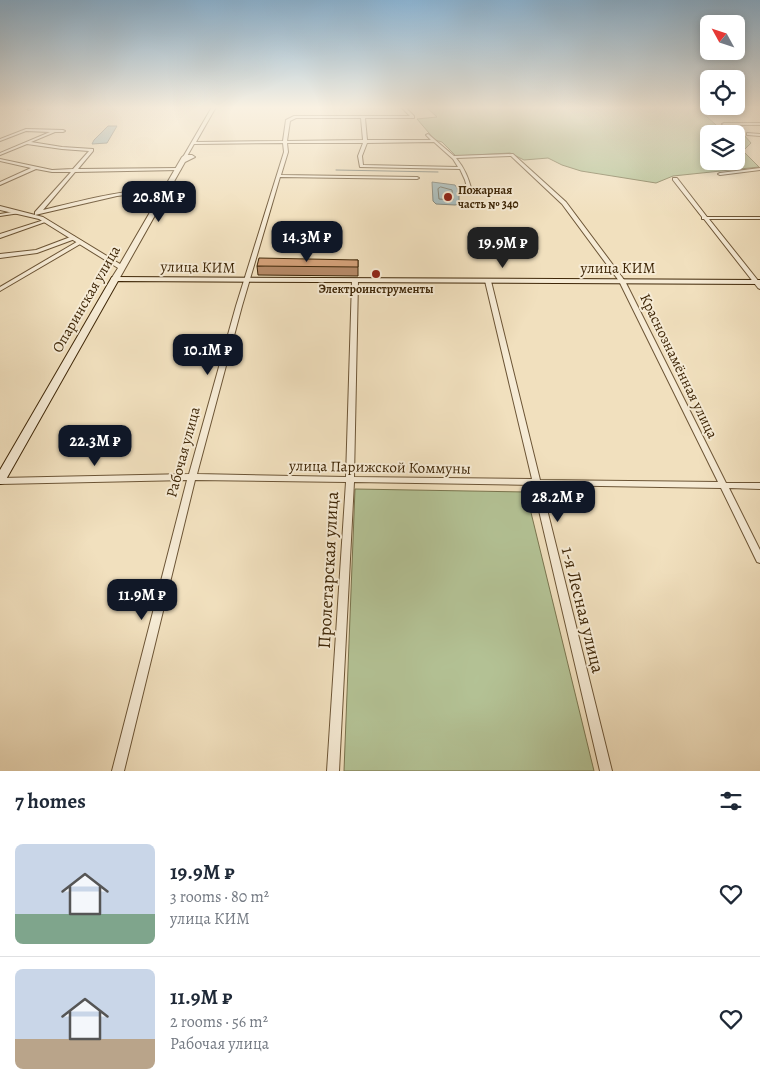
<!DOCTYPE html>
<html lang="en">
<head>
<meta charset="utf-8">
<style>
	:root { --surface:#fff; --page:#f2f2f3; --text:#1f2937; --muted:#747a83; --line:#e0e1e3; --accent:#111827 }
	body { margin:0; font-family:Alegreya,serif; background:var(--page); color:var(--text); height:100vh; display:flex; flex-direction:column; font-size:19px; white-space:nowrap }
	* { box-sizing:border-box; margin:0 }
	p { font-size:16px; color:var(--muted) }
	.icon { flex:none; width:28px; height:28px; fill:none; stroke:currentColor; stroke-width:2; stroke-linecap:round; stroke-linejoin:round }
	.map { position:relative; height:771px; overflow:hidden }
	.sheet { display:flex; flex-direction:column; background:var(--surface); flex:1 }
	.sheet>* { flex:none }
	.needle { width:32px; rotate:310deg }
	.tools { position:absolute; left:700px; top:15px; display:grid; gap:10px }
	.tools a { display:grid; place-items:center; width:45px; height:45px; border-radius:8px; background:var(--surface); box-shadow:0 2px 8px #0003; font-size:25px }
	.price { position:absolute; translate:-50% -42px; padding:0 11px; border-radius:10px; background:var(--accent); color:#fff; font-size:16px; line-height:32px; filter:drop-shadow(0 1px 2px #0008) }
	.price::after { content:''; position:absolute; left:50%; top:30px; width:15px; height:11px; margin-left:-8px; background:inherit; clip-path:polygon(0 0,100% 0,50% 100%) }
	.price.current { background:#222; color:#fff }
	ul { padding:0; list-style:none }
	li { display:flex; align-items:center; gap:15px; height:125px; padding:0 15px }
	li+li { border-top:1px solid var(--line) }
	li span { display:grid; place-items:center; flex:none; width:140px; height:100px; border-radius:8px; color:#555 }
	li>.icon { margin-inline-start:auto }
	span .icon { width:60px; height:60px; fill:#fffc; stroke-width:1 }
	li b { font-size:21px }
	h2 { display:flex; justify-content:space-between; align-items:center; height:60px; padding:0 15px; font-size:21px }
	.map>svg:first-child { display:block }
	.green { fill:#b4c396; stroke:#7a754f }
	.water { fill:#a1babd; stroke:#7a7f75 }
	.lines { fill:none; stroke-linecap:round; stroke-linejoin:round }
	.shore { stroke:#707062; stroke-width:1 }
	.stream { stroke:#7a7f75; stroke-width:1 }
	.minor-casing { stroke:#6c5536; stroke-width:2 }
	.tertiary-casing { stroke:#6c5536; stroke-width:2 }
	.secondary-casing { stroke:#3f2708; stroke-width:2 }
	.minor { fill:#f6ebd5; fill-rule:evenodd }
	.tertiary { fill:#f6ebd5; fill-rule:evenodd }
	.secondary { fill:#f6ebd5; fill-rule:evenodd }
	.wall { fill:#b68a68; stroke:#3f2708 }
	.building { fill:#d4a179; stroke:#3f2708 }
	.poi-dot { fill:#8f2418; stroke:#f6ebd5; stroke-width:2 }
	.labels { text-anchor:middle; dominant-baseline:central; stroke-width:4; stroke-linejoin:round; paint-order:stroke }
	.far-poi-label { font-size:12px; font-weight:bold; fill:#3f2708; stroke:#f6ebd5; text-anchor:start }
	.street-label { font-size:15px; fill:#3f2708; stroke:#f6ebd5 }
	.near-street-label { font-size:18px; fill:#3f2708; stroke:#f6ebd5 }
</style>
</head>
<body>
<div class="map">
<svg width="760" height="771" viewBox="0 0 760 771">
	<rect width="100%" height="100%" fill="#f1e0be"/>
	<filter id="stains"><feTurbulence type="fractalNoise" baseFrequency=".004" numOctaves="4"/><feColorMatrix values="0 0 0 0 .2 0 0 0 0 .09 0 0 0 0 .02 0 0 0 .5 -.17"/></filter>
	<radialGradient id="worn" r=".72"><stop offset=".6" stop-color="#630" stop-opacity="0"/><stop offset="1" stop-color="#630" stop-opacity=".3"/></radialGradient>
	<!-- green -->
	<path class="green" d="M426 107H696L726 134H709V161H736V135H744L751 143 743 151 759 167 673 176 656 183 581 171 562 165 548 158 524 160 510 153 456 156 442 142 435 140 417 119 437 117Z
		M355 489 526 492 594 771H344Z"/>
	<!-- water -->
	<path class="water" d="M108 126H117L107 143 92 144 94 140Z
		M432 182 455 185 459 191V204L455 205 436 204 433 201Z"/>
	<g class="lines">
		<!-- shore -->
		<path class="shore" d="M441 187 452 190 453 200 439 199 438 189Z"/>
		<!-- stream -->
		<path class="stream" d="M336 170 438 172"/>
		<defs>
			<path id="minor" d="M31 107H36L28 110V108Z
				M212 107H216L196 142 283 141 286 120 294 116H410L401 107H405L414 116V118H365L367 140H431L426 135 428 134 454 156 513 154 566 202 625 281 726 483H760V489L729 488 760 550V563L757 562 721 488 541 485 612 771H600L533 485 354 482 339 771H327L346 482 195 480 124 771H112L187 480 0 484V478L189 474 236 306 284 152 283 143 194 144 186 158H184L183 157ZM296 118H361L363 140 287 141 290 121ZM434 142 453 159 458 167 363 165 362 156 367 143ZM287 143H363L358 156 360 167 460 169 465 180 468 191 470 192 472 191C468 177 465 169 456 158L511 156 562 204 619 281 718 482 540 480 491 281 488 279 485 281 532 479 354 477 358 281 355 279 352 281 346 477 197 474 242 306 280 177 417 179 419 178 417 177 281 175 288 152Z
				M724 123H760V125H723L722 124Z
				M26 129 63 130 65 131 63 132H55L31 142 62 147 93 149V151L78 169 179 168 181 169 179 170 75 172 43 210C84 200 124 189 166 189L168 190 166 191 150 192 117 196 35 215V212L71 172H52L36 169 0 185V182L31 168 0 161V159L52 170 73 169 89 151 62 149 27 144 0 155V153L50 132 26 131 0 141V139Z
				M747 133 760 134V136L748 135H747Z
				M760 168V170L720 175 718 174 720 173Z
				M673 178H677L707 217H760V219H709L760 283V289L758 288 704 219H702V217L673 180Z
				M18 211 20 212V213L0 216V214Z
				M44 220 48 221 0 238V234Z
				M73 236 75 237V239L37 253 0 258V254L36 250Z
				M80 240 83 242 82 243 0 291V287Z"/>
			<path id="tertiary" d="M185 155H192L195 157 185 162 118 281H112L111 279 118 268 39 219 0 210V206L43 217 120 264 182 157Z"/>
			<path id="secondary" d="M112 277 760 280V284L118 281 4 483 0 484V470Z"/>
		</defs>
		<!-- minor casing -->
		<use href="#minor" class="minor-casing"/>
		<!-- tertiary casing -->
		<use href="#tertiary" class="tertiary-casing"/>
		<!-- secondary casing -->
		<use href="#secondary" class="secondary-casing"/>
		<!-- minor -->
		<use href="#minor" class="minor"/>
		<!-- tertiary -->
		<use href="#tertiary" class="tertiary"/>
		<!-- secondary -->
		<use href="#secondary" class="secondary"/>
	</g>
	<!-- wall -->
	<path class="wall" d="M358 260V276L258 275 257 266Z"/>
	<!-- building -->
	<path class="building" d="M259 258 358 260V267L257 266Z"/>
	<!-- sky -->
	<linearGradient id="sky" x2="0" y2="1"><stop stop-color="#8bb6d7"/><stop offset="0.5" stop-color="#f9f1e2"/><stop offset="1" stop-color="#f9f1e2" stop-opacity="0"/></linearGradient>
	<rect width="760" height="215" fill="url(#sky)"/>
	<!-- markers -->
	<g class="poi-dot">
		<circle cx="448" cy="197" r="5"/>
		<circle cx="376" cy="274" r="5"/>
	</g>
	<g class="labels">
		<!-- far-poi labels -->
		<g class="far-poi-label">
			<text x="458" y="190">Пожарная<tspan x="458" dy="14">часть № 340</tspan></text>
			<text x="376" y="289" text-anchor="middle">Электроинструменты</text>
		</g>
		<!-- street labels -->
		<g class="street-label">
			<text transform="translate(198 267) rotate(1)">улица КИМ</text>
			<text x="618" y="268">улица КИМ</text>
			<text transform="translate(86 299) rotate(-60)">Опаринская улица</text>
			<text transform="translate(679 366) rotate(64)">Краснознамённая улица</text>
			<text transform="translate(183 452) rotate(-75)">Рабочая улица</text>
			<text transform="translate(380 467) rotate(1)">улица Парижской Коммуны</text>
		</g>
		<!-- near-street labels -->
		<g class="near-street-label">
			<text transform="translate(328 570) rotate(-87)">Пролетарская улица</text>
			<text transform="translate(583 610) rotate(76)">1-я Лесная улица</text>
		</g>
	</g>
	<rect width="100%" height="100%" filter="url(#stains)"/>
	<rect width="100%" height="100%" fill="url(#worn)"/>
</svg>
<div class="tools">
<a><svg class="needle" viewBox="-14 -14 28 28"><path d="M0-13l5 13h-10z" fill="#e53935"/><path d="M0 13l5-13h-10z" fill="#747a83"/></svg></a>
<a><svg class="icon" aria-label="locate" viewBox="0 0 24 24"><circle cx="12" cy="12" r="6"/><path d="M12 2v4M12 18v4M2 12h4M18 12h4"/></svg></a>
<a><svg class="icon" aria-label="layers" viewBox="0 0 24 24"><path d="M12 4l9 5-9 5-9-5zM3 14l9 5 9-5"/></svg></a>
</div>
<b class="price" style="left:159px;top:223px">20.8M ₽</b>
<b class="price" style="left:307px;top:263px">14.3M ₽</b>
<b class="price current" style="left:503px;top:269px">19.9M ₽</b>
<b class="price" style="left:208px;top:376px">10.1M ₽</b>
<b class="price" style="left:95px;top:467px">22.3M ₽</b>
<b class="price" style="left:558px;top:523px">28.2M ₽</b>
<b class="price" style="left:142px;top:621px">11.9M ₽</b>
</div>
<section class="sheet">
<h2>7 homes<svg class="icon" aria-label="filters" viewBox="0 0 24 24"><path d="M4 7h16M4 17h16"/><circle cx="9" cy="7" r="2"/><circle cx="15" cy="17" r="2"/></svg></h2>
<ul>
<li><span style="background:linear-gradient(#c9d6e8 70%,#7fa58c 0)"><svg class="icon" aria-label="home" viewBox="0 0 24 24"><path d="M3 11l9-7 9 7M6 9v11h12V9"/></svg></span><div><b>19.9M ₽</b><p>3 rooms · 80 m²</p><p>улица КИМ</p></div><svg class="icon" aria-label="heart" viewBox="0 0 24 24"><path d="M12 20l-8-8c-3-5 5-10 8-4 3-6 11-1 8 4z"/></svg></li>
<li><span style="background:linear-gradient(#c9d6e8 70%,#b9a48a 0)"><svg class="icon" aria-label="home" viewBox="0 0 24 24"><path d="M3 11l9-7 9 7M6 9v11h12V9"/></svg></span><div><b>11.9M ₽</b><p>2 rooms · 56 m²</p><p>Рабочая улица</p></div><svg class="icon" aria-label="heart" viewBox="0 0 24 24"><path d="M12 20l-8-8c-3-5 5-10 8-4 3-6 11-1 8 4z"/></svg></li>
</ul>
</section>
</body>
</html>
